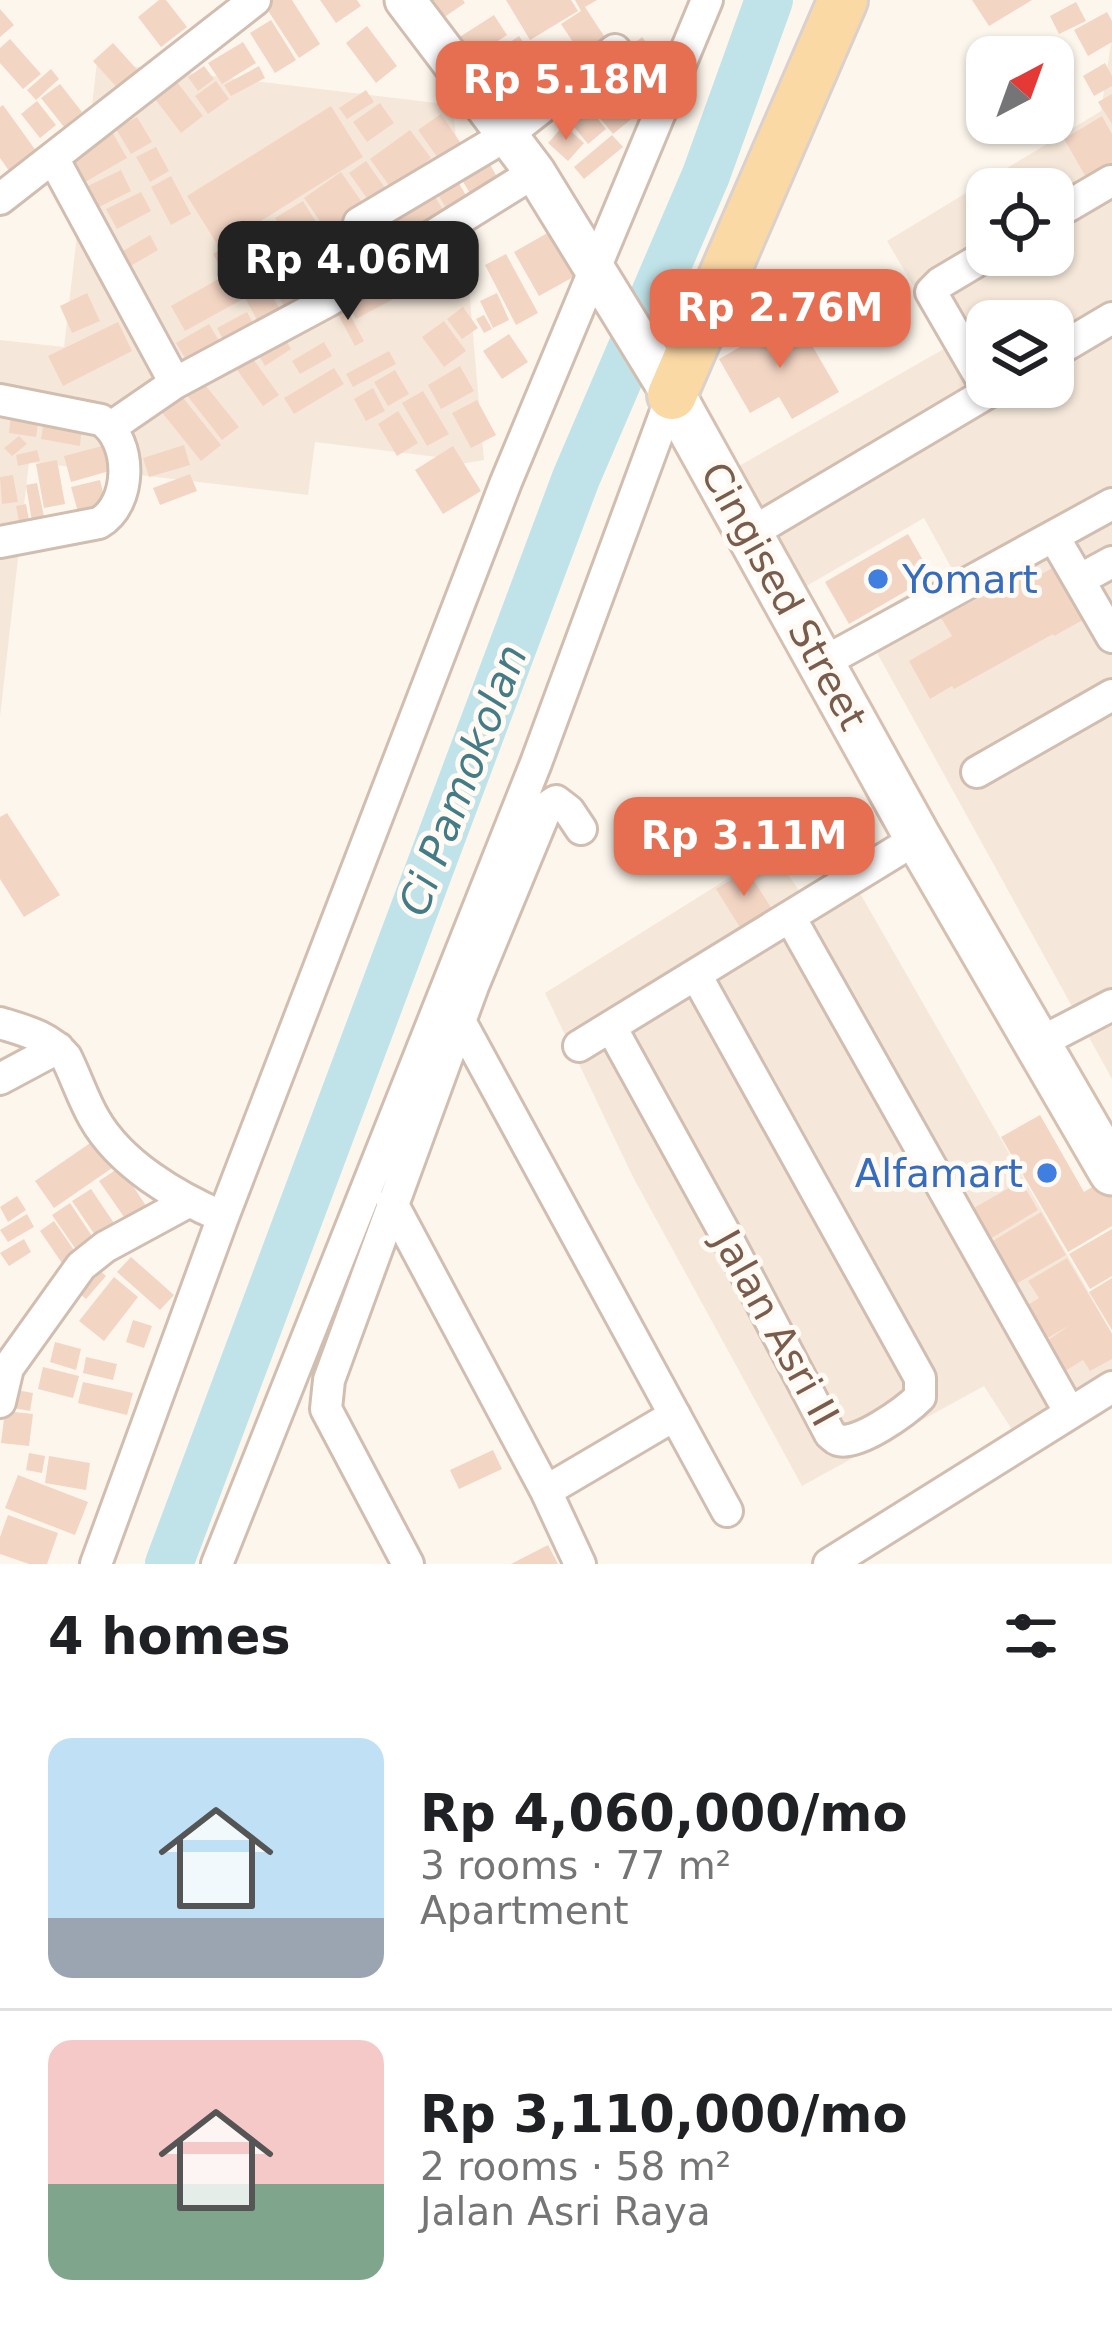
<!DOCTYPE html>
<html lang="en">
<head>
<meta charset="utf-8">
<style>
	:root { --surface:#fff; --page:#f6f6f6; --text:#202124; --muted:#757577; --line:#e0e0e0; --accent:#e76f51 }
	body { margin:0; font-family:"DejaVu Sans",sans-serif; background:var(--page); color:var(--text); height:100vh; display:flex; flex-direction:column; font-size:45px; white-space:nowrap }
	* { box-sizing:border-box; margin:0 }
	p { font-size:39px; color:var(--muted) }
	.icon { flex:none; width:66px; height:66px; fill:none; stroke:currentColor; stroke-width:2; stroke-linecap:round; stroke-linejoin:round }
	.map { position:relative; height:1564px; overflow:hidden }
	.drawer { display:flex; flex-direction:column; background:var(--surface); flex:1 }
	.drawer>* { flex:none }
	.needle { width:78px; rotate:41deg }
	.buttons { position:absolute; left:966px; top:36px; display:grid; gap:24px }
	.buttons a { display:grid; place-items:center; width:108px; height:108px; border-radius:24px; background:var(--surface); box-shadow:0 3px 9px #0004; font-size:60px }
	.price { position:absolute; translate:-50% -102px; padding:0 27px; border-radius:24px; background:var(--accent); color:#fff; font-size:39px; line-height:78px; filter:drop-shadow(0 3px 6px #0008) }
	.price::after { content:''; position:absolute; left:50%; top:72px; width:36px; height:27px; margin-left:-18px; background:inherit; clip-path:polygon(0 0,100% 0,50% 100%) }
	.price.selected { background:#222; color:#fff }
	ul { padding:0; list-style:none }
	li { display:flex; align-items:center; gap:36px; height:300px; padding:0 48px }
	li+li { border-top:3px solid var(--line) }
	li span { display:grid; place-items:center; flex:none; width:336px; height:240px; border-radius:24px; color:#555 }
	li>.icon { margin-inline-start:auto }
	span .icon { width:144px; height:144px; fill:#fffc; stroke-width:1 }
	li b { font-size:51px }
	h2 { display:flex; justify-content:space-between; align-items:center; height:144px; padding:0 48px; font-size:51px }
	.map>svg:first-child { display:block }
	.residential { fill:#f5e8da; fill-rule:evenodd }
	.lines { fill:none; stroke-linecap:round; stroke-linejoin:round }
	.river { stroke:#bfe3e8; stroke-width:48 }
	.building { fill:#f3d5c3 }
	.minor-casing { stroke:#d1beb0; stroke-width:36 }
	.tertiary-casing { stroke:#d1beb0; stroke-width:45 }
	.secondary-casing { stroke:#d6c0b0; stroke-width:51 }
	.primary-casing { stroke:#dad1cd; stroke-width:54 }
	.minor { stroke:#fff; stroke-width:30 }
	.tertiary { stroke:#fff; stroke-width:39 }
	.secondary { stroke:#fff; stroke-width:45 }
	.primary { stroke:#fbd9a5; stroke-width:48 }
	.shop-dot { fill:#3f7fe0; stroke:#fffaf3; stroke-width:4.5 }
	.labels { text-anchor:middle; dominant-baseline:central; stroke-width:10; stroke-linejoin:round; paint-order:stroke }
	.shop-label { font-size:39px; fill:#366cbe; stroke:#fffaf3; text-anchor:start }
	.street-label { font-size:39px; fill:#7a5c4d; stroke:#fffaf3 }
	.water-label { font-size:42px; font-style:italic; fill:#437c86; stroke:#fffaf3 }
</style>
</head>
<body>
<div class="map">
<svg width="1112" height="1564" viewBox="0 0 1112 1564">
	<rect width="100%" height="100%" fill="#fdf6ec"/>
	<!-- residential -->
	<path class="residential" d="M1112 37V1079L860 622 952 569 924 518 803 588 732 470 949 346 887 241 1101 111ZM987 189H1053V255H987ZM987 321H1053V387H987Z
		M97 62 453 105 484 460 437 468V457L315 442 308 495 29 462 0 717V340L64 347Z
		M772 851 800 892 845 867 1112 1333V1377L1016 1436 984 1386 802 1486 633 1177 545 993Z"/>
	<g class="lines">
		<!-- river -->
		<path class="river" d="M169 1564 576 478 706 175 769 0"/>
	</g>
	<!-- building -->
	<path class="building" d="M159 0H166L187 27 161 47 138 17Z
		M267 0H292L320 44 299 58 263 3Z
		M320 0H357L361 6 336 23Z
		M422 0H463L465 3 437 22Z
		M506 0H571L578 11 530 40Z
		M575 0H597L585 7 606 39 581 54 561 24 581 11Z
		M972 0H1032L989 26Z
		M1076 2 1086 21 1059 34 1050 16Z
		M0 9 14 25 0 37Z
		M1107 12 1112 21V42L1088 56 1074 30Z
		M494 15 507 35 468 60 455 40Z
		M271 20 296 60 275 73 250 33Z
		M367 26 397 66 376 83 346 43Z
		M519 36 549 81 530 94 500 49Z
		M642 37 669 70 652 105 614 60Z
		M10 39 41 74 23 89 0 63V48Z
		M243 42 256 63 222 84 208 63Z
		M113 43 142 75 122 93 93 61Z
		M1105 63 1112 76V86L1094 96 1083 76Z
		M204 66 214 79 198 91 188 77Z
		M259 66 265 78 231 96 224 85Z
		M51 69 59 79 36 100 27 90Z
		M171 74 203 116 181 133 149 91Z
		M622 78 646 107 613 134 589 105Z
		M216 81 229 99 208 114 195 96Z
		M60 84 82 112 64 127 41 98Z
		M366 90 374 102 347 119 339 108Z
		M1112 94V124L1098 102Z
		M580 97 606 129 588 144 562 112Z
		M37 101 56 125 40 138 21 114Z
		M380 103 394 123 367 142 353 122Z
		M3 105 39 155 12 175 0 158V107Z
		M331 106 363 157 219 247 187 196Z
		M441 114 462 145 440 161 418 130Z
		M1102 116 1112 134V171L1090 184 1064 139Z
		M137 117 152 142 131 154 116 129Z
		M564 125 584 143 568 161 548 143Z
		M111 130 127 158 78 186 62 158Z
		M410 130 431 158 391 188 370 159Z
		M612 135 623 147 584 179 574 167Z
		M156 147 169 171 150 182 136 157Z
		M487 159 504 190 477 205 459 175Z
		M366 161 388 192 371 204 349 173Z
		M121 170 131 191 99 207 88 186Z
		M341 172 366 208 329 234 304 198Z
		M454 175 474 209 453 220 433 186Z
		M171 176 191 214 171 225 151 187Z
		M429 187 450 221 405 249 383 215Z
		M141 192 151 211 117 229 106 209Z
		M303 201 326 238 298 255 275 218Z
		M381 215 402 252 389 259 368 222Z
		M360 227 379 260 333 287 314 254Z
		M551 231 577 275 539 296 514 252Z
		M150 235 158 250 127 268 118 254Z
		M243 235 253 249 222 269 213 254Z
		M275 241 288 263 268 274 255 252Z
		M438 249 446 268 410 283 403 265Z
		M506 254 538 313 516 325 485 265Z
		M245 258 260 282 246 291 231 266Z
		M473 259 478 275 463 280 457 264Z
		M300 263 320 300 290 317 269 280Z
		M401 268 413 295 403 299 390 273Z
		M229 273 243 299 185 331 171 306Z
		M385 276 397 297 356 319 345 298Z
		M267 286 284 317 262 329 245 298Z
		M87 293 100 321 72 333 60 306Z
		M497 293 509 320 493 328 480 301Z
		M342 300 364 341 355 346 333 305Z
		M463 307 478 328 462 339 447 319Z
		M247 312 257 330 227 347 217 328Z
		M484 315 492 329 484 333 476 319Z
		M795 316 839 392 792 419 779 397 750 413 719 359Z
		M444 321 466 351 444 367 422 337Z
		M118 322 132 351 63 386 48 356Z
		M209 324 225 351 192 370 176 343Z
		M509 334 528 362 502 379 483 351Z
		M284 337 291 349 265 366 258 354Z
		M324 342 332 356 300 374 292 361Z
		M389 351 396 364 353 387 346 374Z
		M248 352 279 395 263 406 232 363Z
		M460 366 474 391 441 409 428 385Z
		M334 368 344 384 294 414 284 398Z
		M395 370 409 394 388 406 374 382Z
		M198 376 239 427 222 440 182 389Z
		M373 388 385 411 366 421 354 399Z
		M176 389 221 445 201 461 156 405Z
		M423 391 449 434 427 446 402 403Z
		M477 400 496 435 471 448 452 413Z
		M398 411 418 443 397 456 378 424Z
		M11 413 39 417 36 437 9 433Z
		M44 420 82 426 80 446 41 439Z
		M19 436 27 444 12 456 4 448Z
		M106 445 113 470 71 482 64 456Z
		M184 445 190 465 149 477 143 458Z
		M453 446 481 491 443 514 415 470Z
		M37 450 40 461 18 466 16 455Z
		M57 460 65 504 44 508 36 464Z
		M190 474 197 491 160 505 153 488Z
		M13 475 18 502 2 504 0 477Z
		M100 480 106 506 78 512 71 487Z
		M37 483 46 526 33 528 26 485Z
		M26 504 29 520 19 522 16 506Z
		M908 534 932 576 849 624 825 582Z
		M1058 565 1090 616 1054 636 1053 634 954 689 952 686 930 699 909 661 952 636 941 618 1019 577 1023 584Z
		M7 813 60 895 24 917 0 879V817Z
		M747 870 772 909 741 929 716 889Z
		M1040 1115 1084 1192 1102 1181 1112 1198V1226L1068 1252 1001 1137Z
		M96 1139 115 1166 54 1208 35 1181Z
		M120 1167 151 1213 131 1227 99 1181Z
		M1021 1181 1038 1210 990 1239 972 1209Z
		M91 1189 118 1229 99 1241 72 1201Z
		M17 1196 26 1210 8 1222 0 1207Z
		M70 1203 94 1239 77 1251 52 1215Z
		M1041 1212 1066 1255 1016 1284 991 1242Z
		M27 1214 34 1227 8 1242 0 1230Z
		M54 1221 80 1259 66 1269 40 1231Z
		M1112 1229V1276L1090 1289 1069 1254Z
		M24 1239 31 1252 9 1266 0 1253Z
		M131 1257 174 1295 160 1310 117 1272Z
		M1067 1258 1112 1334V1359L1090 1371 1083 1360 1065 1371 1047 1341 1070 1325 1046 1339 1026 1306 1039 1298 1028 1281Z
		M91 1263 106 1276 86 1299 71 1286Z
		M114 1277 138 1297 104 1341 79 1321Z
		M1112 1278V1330L1089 1292Z
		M133 1320 152 1326 144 1348 126 1342Z
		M55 1342 81 1349 76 1370 50 1362Z
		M86 1357 117 1364 113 1380 83 1373Z
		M43 1367 79 1376 73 1398 38 1389Z
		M83 1382 133 1393 127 1415 78 1403Z
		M11 1389 33 1393 30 1411 8 1407Z
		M5 1411 33 1414 29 1446 1 1443Z
		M493 1450 502 1469 459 1489 450 1470Z
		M29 1453 45 1456 42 1473 26 1470Z
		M49 1456 90 1463 86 1490 45 1483Z
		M18 1475 88 1502 75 1535 5 1508Z
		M8 1515 58 1533 47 1564H29L0 1554V1537Z
		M548 1545 558 1564H511Z"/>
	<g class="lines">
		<defs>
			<path id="minor" d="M53 158 175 383
				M0 199 255 0
				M1053 215 1111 181
				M359 223 507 135 615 50
				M987 255 940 283 931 292 989 392
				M1053 353 1112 318
				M0 400 101 420C133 441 132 504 99 523L0 542
				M111 427 175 383 328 301 535 172
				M751 533 997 387
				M1054 537 1112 637
				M1079 580 1112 562
				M822 663 1112 504
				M977 772 1112 695
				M790 917 1070 1413
				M448 1019 460 1021 727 1511
				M0 1023C26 1031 48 1036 66 1057 76 1077 83 1099 94 1118 120 1164 176 1197 223 1217
				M611 1027 723 1230 830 1434C833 1436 835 1439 838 1440 858 1446 906 1411 920 1397V1378L696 975
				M1037 1044 1112 1005
				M579 1046 918 838
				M0 1079 58 1048
				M392 1203 546 1491 580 1564
				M0 1402 8 1368 81 1266 105 1247 188 1202
				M546 1491 675 1415
				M96 1564 223 1217 506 482 707 0
				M217 1564 536 763 672 395
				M408 1564 326 1409 329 1380 473 986 547 807 556 801 569 811 581 829
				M829 1564 1112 1387"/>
			<path id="tertiary" d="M405 0 535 172 672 395"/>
			<path id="secondary" d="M672 395 918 838 1112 1172"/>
			<path id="primary" d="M672 395 843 0"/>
		</defs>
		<!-- minor casing -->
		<use href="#minor" class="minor-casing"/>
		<!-- tertiary casing -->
		<use href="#tertiary" class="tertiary-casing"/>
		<!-- secondary casing -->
		<use href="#secondary" class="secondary-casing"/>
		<!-- primary casing -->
		<use href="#primary" class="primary-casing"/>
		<!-- minor -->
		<use href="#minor" class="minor"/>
		<!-- tertiary -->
		<use href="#tertiary" class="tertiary"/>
		<!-- secondary -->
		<use href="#secondary" class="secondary"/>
		<!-- primary -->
		<use href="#primary" class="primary"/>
	</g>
	<!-- markers -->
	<g class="shop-dot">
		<circle cx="878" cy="579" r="12"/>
		<circle cx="1047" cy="1173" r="12"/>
	</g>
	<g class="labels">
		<!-- shop labels -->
		<g class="shop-label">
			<text x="902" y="579">Yomart</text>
			<text x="1023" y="1173" text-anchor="end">Alfamart</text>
		</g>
		<!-- street labels -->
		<g class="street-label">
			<text transform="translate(784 596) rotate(61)">Cingised Street</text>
			<text transform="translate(776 1328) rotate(61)">Jalan Asri II</text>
		</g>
		<!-- water labels -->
		<g class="water-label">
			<text transform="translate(463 780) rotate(-69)">Ci Pamokolan</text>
		</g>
	</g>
</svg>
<div class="buttons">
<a><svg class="needle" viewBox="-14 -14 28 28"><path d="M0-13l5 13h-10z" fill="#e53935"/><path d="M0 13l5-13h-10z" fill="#757577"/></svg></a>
<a><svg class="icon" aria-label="locate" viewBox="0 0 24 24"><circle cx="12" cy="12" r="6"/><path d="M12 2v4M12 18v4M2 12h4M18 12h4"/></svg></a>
<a><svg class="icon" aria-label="layers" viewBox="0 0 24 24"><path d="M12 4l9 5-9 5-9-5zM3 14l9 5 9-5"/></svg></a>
</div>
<b class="price" style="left:566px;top:143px">Rp 5.18M</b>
<b class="price selected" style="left:348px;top:323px">Rp 4.06M</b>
<b class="price" style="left:780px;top:371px">Rp 2.76M</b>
<b class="price" style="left:744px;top:899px">Rp 3.11M</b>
</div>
<section class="drawer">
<h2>4 homes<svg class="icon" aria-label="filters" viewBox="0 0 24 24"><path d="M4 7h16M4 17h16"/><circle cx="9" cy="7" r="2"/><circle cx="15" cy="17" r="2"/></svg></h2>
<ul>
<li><span style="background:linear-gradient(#bfe0f5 75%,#9aa5b1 0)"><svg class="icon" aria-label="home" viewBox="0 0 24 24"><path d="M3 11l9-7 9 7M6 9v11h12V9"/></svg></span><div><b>Rp 4,060,000/mo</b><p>3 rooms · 77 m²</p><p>Apartment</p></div></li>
<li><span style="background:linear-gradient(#f6c9c9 60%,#7fa58c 0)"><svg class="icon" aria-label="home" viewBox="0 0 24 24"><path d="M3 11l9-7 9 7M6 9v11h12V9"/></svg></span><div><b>Rp 3,110,000/mo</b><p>2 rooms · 58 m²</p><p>Jalan Asri Raya</p></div></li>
</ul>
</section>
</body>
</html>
